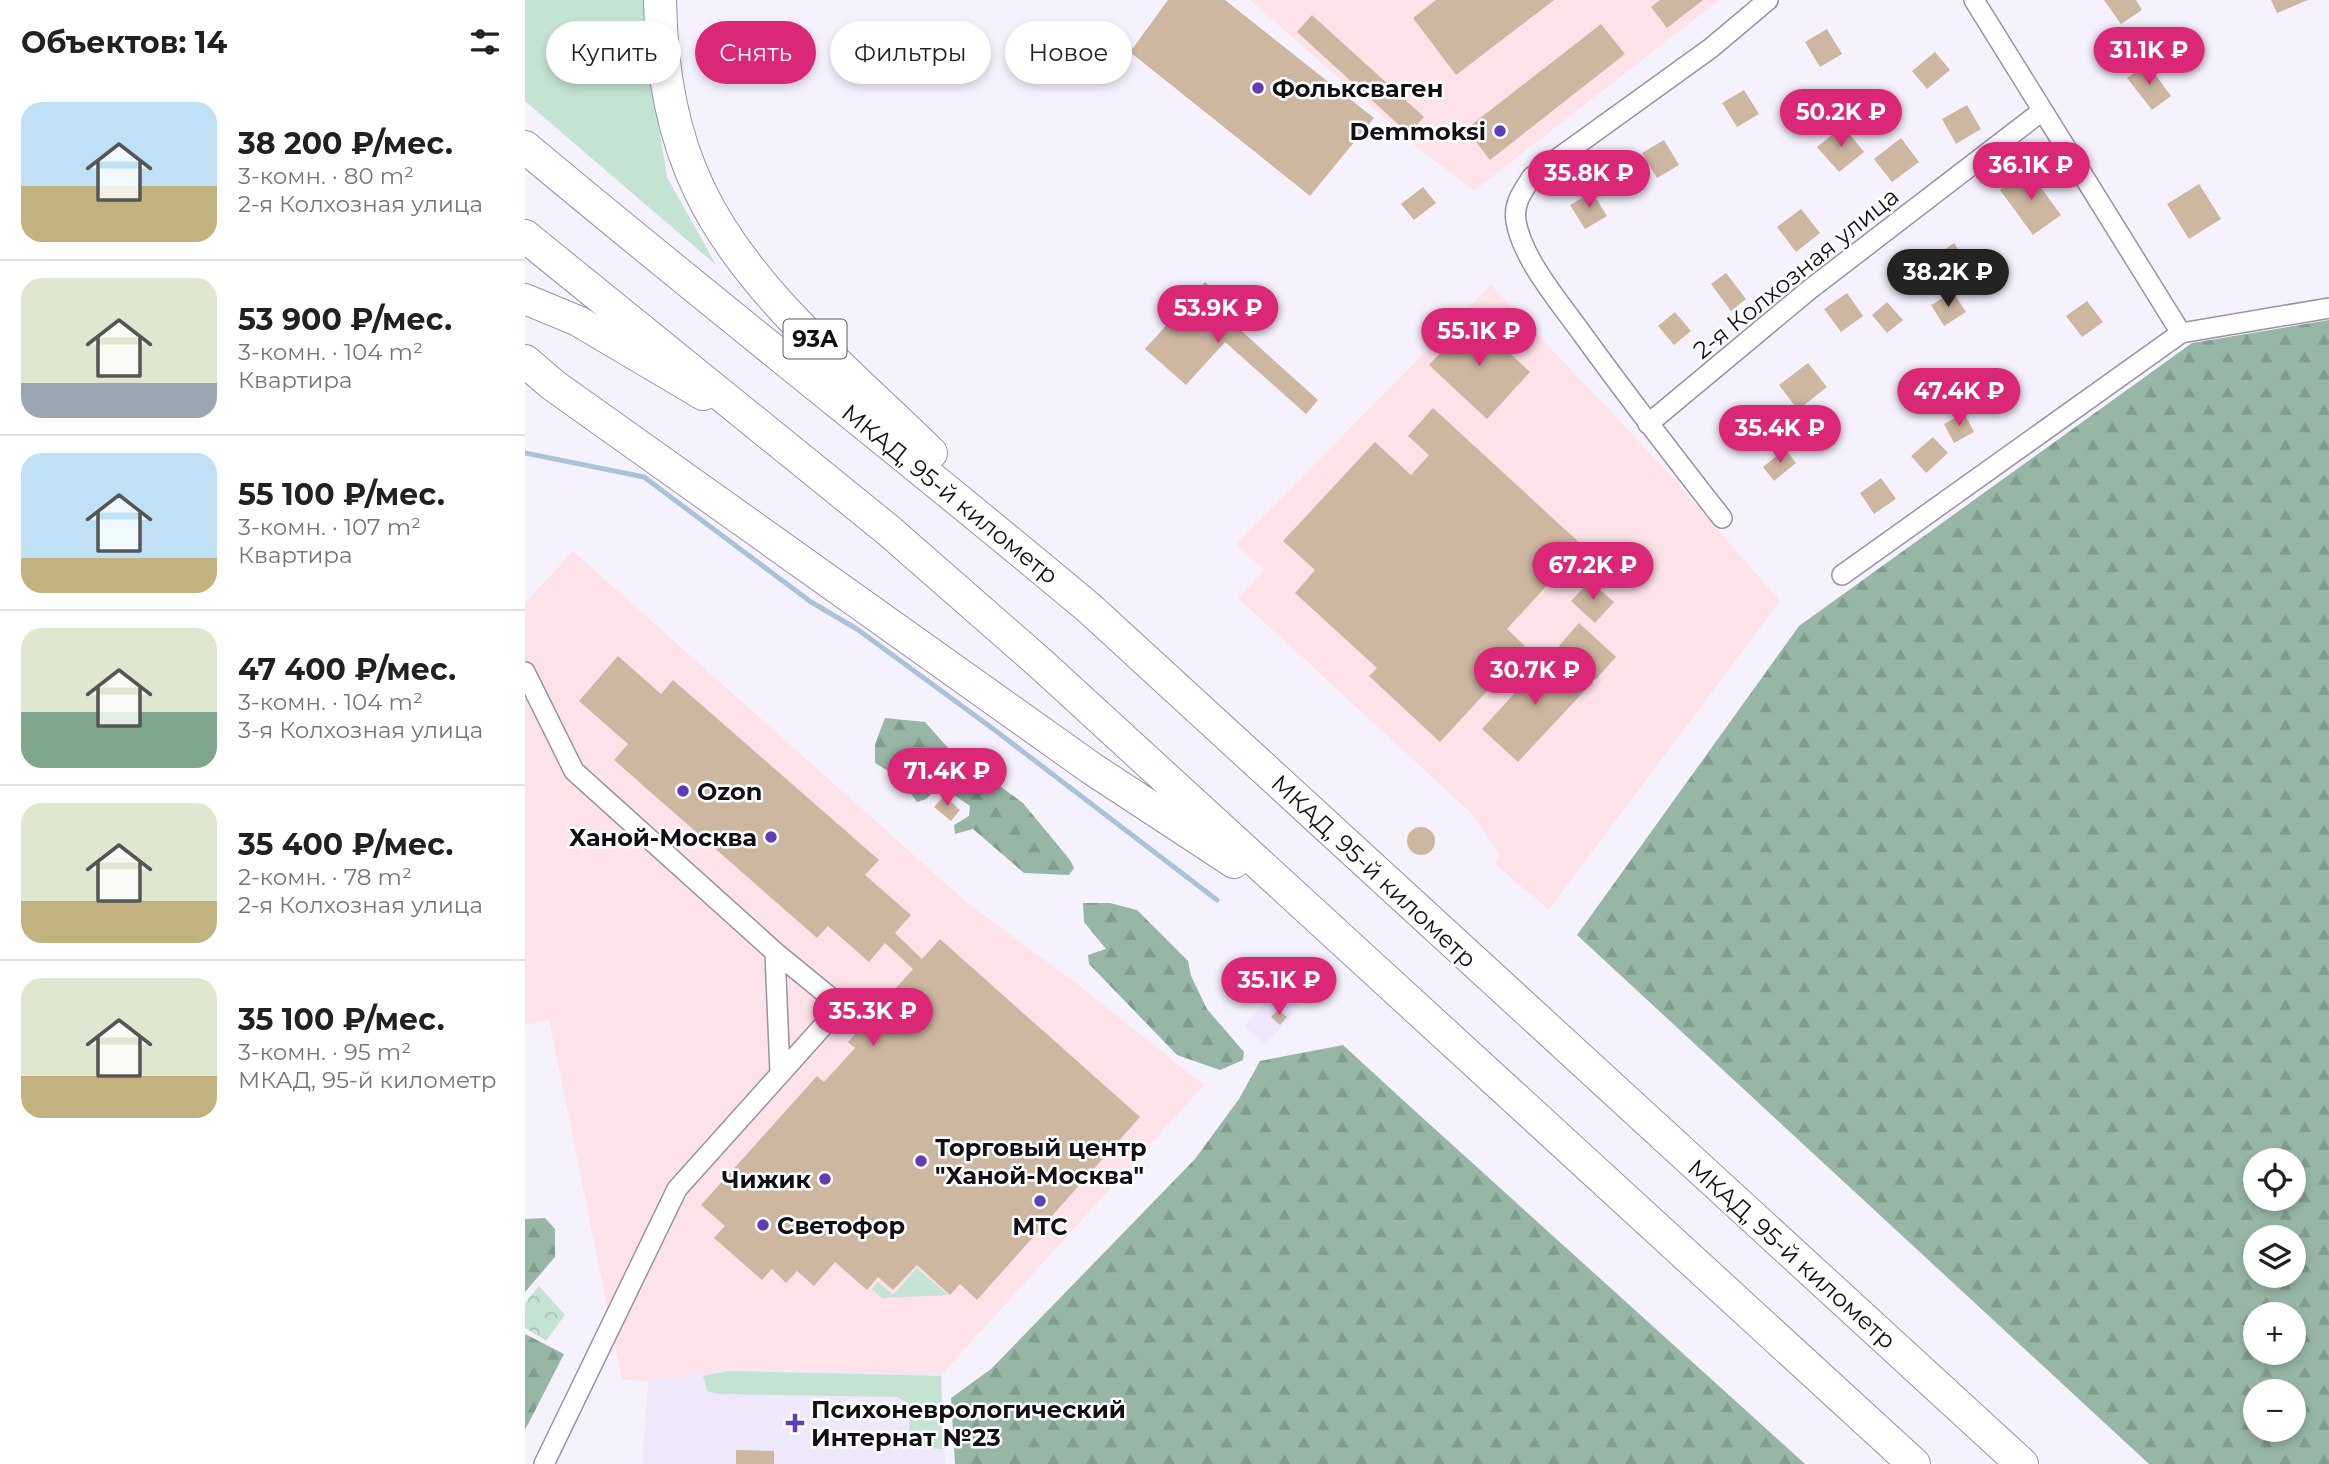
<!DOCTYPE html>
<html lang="ru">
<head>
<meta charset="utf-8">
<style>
	:root { --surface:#fff; --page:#f6f6f6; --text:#202124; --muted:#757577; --line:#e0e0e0; --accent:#db2777 }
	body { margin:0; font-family:Montserrat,sans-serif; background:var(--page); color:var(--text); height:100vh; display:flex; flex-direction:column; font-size:26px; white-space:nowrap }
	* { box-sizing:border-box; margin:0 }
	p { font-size:23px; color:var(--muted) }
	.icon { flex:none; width:38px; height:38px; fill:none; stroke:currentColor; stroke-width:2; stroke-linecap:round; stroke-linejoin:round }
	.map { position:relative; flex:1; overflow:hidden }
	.panel { display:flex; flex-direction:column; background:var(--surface); width:525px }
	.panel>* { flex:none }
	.hud { position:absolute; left:21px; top:21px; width:665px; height:63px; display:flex; gap:14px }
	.tools { position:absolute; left:1718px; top:1148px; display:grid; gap:14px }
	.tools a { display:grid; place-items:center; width:63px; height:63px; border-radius:50%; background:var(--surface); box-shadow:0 4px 10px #0003; font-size:35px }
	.price { position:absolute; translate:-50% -60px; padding:0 16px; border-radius:24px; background:var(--accent); color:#fff; font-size:23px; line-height:46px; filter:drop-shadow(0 2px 4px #0008) }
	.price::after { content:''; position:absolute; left:50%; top:42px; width:21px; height:16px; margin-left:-10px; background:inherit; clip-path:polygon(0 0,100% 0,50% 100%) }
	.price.on { background:#222; color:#fff }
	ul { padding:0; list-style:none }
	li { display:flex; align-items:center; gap:21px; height:175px; padding:0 21px }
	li+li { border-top:2px solid var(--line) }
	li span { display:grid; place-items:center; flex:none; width:196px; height:140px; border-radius:21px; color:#555 }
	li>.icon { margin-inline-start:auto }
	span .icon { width:84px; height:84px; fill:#fffc; stroke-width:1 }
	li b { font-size:30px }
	h2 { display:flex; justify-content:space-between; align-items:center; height:84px; padding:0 21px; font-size:30px }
	.chip { padding:0 24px; border-radius:32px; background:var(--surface); box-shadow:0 4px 10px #0003; font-size:24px; line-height:63px }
	.chip.on { background:var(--accent); color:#fff }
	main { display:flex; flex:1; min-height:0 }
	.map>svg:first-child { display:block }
	.commercial { fill:#fde2e9 }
	.built { fill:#efe8fd }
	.grass { fill:#c4e3d2 }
	.forest { fill:url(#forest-firs); fill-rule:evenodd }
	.park { fill:url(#park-crowns) }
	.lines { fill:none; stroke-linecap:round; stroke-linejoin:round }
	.stream { stroke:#abc3d9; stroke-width:5 }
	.building { fill:#ceb7a1 }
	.minor-casing { stroke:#9892a4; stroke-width:22 }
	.primary-casing { stroke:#9892a4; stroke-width:32 }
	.trunk-casing { stroke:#9892a4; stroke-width:34 }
	.minor { stroke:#fff; stroke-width:19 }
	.primary { stroke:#fff; stroke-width:30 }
	.trunk { stroke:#fff; stroke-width:32 }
	.poi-dot { fill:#613db5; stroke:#fff; stroke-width:2.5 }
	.labels { text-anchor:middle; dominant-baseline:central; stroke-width:5; stroke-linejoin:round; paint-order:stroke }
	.shield { fill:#fff; stroke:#59585c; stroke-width:2 }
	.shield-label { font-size:23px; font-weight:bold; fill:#121016 }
	.poi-label { font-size:24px; font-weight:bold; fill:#121016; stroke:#fff; text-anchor:start }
	.street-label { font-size:24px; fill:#121016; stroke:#fff }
</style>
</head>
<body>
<main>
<section class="panel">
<h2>Объектов: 14<svg class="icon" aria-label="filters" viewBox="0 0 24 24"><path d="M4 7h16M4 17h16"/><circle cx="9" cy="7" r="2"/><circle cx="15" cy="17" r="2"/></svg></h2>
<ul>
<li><span style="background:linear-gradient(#bfe0f5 60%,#c2b280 0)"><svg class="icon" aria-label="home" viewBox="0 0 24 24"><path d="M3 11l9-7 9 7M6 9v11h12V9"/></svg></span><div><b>38 200 ₽/мес.</b><p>3-комн. · 80 m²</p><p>2-я Колхозная улица</p></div></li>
<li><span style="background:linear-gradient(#dfe7d0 75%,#9aa5b1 0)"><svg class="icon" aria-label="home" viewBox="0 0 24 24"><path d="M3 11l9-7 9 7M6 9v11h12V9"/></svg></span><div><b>53 900 ₽/мес.</b><p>3-комн. · 104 m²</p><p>Квартира</p></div></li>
<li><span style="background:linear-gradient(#bfe0f5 75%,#c2b280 0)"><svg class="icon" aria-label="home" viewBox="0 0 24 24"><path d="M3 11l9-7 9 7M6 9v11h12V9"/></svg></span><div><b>55 100 ₽/мес.</b><p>3-комн. · 107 m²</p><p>Квартира</p></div></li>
<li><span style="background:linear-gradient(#dfe7d0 60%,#7fa58c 0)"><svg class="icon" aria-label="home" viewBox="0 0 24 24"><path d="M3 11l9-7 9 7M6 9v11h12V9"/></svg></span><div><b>47 400 ₽/мес.</b><p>3-комн. · 104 m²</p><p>3-я Колхозная улица</p></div></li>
<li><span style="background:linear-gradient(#dfe7d0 70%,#c2b280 0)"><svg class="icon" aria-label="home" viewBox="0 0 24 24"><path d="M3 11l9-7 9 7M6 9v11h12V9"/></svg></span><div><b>35 400 ₽/мес.</b><p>2-комн. · 78 m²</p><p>2-я Колхозная улица</p></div></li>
<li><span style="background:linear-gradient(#dfe7d0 70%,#c2b280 0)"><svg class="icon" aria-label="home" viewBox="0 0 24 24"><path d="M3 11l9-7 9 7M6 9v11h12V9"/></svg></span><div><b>35 100 ₽/мес.</b><p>3-комн. · 95 m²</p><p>МКАД, 95-й километр</p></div></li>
</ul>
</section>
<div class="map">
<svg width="1804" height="1464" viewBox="0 0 1804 1464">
	<defs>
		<pattern id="forest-firs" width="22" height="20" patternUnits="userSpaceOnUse" patternTransform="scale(1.75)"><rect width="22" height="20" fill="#97b6a6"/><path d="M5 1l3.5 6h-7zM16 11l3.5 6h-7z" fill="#819b8e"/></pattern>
		<pattern id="park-crowns" width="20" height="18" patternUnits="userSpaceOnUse" patternTransform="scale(1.75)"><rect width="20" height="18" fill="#c4e3d2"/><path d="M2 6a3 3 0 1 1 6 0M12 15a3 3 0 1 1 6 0" fill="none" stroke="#a7c2b4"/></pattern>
	</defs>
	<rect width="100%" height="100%" fill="#f6f2fd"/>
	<!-- commercial -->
	<path class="commercial" d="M725 0H1194L949 191 892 147Z
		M966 285 1140 469 1255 601 1024 910 970 864 975 855 947 814 713 598 739 570 711 544Z
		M48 551 440 901 555 986 679 1085 417 1374 202 1369 123 1382 97 1379 24 1020 0 1025V603Z"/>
	<!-- built -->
	<path class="built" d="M755 987 776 1005 740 1045 719 1026Z
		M202 1369 417 1374 420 1464H117L123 1382Z"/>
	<!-- grass -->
	<path class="grass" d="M0 0H119L127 85 142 177 191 265 0 101Z
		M392 1268 423 1295 357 1298 347 1289 353 1282 368 1295Z
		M203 1371 416 1376 418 1449 385 1447 384 1404 373 1397 193 1394 182 1391 178 1376Z"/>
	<!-- forest -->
	<path class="forest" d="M1804 320V1464H1624L1052 935 1274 626 1667 343ZM1731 1160H1769V1199H1731ZM1731 1237H1769V1276H1731ZM1769 1314V1353H1731V1314ZM1769 1391V1430H1731V1391Z
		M360 718 400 722 425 750 498 803 545 860 549 868 544 875 499 873 448 829 430 834 429 825 444 816 445 806 415 785 401 799 392 802 375 778 350 763V744Z
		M558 903H585L612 910 663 961 666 976 682 1009 719 1052 718 1060 695 1070 652 1055 564 964 563 955 581 949 559 922Z
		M818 1045 879 1101 1280 1464H430L426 1398 466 1369 670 1159 714 1099 735 1061Z
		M20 1218 30 1229V1257L0 1292V1219Z
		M0 1334 39 1354 0 1430Z"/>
	<!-- park -->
	<path class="park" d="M14 1286 40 1315 21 1341 0 1328V1303Z"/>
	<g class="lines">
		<!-- stream -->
		<path class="stream" d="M0 453 119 477 286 602 332 629 471 731 692 900"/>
	</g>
	<!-- building -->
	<path class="building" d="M643 0H700L849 118 785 196 605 52Z
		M911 0H1029L931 75 888 18Z
		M1135 0H1178L1142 28 1126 7Z
		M1579 0H1611L1617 10 1596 24Z
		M1746 0H1783L1752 13Z
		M787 15 899 117 884 134 772 32Z
		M1076 24 1100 54 965 160 941 129Z
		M1302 29 1317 54 1295 67 1280 42Z
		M1410 52 1425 70 1402 89 1387 71Z
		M1622 63 1646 96 1627 110 1602 78Z
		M1219 90 1234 114 1212 127 1197 103Z
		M1442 105 1456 129 1431 144 1417 119Z
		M1318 126 1339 152 1314 172 1292 147Z
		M1376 138 1394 162 1367 182 1349 159Z
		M1139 140 1154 165 1132 178 1117 153Z
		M1503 170 1536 215 1508 235 1475 190Z
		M1674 184 1696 219 1664 239 1642 204Z
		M898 187 911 203 889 220 876 204Z
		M1067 192 1082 216 1060 229 1045 205Z
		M1276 209 1295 233 1271 252 1252 227Z
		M1429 243 1440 259 1408 282 1396 266Z
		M1201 273 1221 299 1206 311 1186 284Z
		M680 282 719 317 711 326 793 400 781 414 700 342 661 385 620 349Z
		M1428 292 1441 312 1419 326 1406 305Z
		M1322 293 1338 316 1316 332 1299 309Z
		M1562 301 1578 322 1557 337 1541 316Z
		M1362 302 1378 320 1362 333 1347 315Z
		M1150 312 1166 331 1149 345 1133 326Z
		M947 318 1005 372 962 419 904 365Z
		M1283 363 1302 387 1273 410 1254 385Z
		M1482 374 1492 389 1471 403 1461 388Z
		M908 408 1058 546 982 629 1002 648 915 742 844 676 852 668 770 593 790 570 758 541 850 442 886 475 904 455 883 436Z
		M1439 413 1449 432 1429 443 1419 424Z
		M1408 437 1423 453 1401 473 1386 456Z
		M1260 449 1271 463 1249 481 1238 467Z
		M1356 478 1371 499 1349 514 1335 493Z
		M1065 581 1089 602 1070 623 1046 601Z
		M1054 623 1091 657 1070 680 1034 646Z
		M1027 652 1064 686 993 762 957 729Z
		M93 656 136 694 148 680 354 860 340 875 386 915 370 933 397 959 415 939 615 1117 452 1300 435 1284 425 1295 392 1265 368 1290 353 1277 342 1290 310 1262 289 1286 272 1271 261 1283 247 1269 237 1280 189 1238 200 1226 176 1205 292 1076 299 1082 330 1048 323 1042 388 969 360 943 344 962 303 926 292 938 89 760 103 744 54 701Z
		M419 796 435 810 426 821 409 807Z
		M882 841a14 14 0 1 1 28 0a14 14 0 1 1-28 0Z
		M758 976a14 14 0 1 1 28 0a14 14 0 1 1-28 0Z
		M753 1009 762 1017 755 1025 746 1017Z
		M211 1450 249 1451V1464H211Z"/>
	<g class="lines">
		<defs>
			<path id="minor" d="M1449 0 1656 333
				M1123 424 1284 290 1517 111
				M1197 518C1150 458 1103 397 1058 335 1036 304 997 259 991 221 988 203 998 191 1007 177L1186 48 1243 0
				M1317 575 1656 333 1804 308
				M0 672 49 771 250 952 316 1006 152 1189 19 1464
				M250 952 255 1073"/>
			<path id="primary" d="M0 299 53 321 178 395"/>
			<path id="trunk" d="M135 0C136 65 146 132 175 191 223 292 327 375 406 453
				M0 147C186 303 378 452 564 608L1497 1464
				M0 236 363 530 515 663 1389 1464
				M0 361 28 385 566 768 709 862"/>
		</defs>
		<!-- minor casing -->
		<use href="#minor" class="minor-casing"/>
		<!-- primary casing -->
		<use href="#primary" class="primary-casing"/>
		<!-- trunk casing -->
		<use href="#trunk" class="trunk-casing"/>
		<!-- minor -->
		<use href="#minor" class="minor"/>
		<!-- primary -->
		<use href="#primary" class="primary"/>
		<!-- trunk -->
		<use href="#trunk" class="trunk"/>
	</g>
	<!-- markers -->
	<g class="poi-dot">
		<circle cx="733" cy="88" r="7"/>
		<circle cx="975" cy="131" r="7"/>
		<circle cx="158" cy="791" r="7"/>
		<circle cx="246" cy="837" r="7"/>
		<circle cx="396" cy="1161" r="7"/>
		<circle cx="300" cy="1179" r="7"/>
		<circle cx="515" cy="1201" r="7"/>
		<circle cx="238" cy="1225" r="7"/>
		<path d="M266.5 1412.5h7v7h7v7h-7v7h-7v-7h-7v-7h7z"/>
	</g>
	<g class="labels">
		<!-- shield labels -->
		<rect class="shield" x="258.5" y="319.5" width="63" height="39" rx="5"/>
		<g class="shield-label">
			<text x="290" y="339">93A</text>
		</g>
		<!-- poi labels -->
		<g class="poi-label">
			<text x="747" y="88">Фольксваген</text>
			<text x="961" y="131" text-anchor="end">Demmoksi</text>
			<text x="172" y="791">Ozon</text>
			<text x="232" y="837" text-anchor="end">Ханой-Москва</text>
			<text x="410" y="1147">Торговый центр<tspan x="410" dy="28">"Ханой-Москва"</tspan></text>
			<text x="286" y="1179" text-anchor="end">Чижик</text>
			<text x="252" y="1225">Светофор</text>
			<text x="515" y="1226" text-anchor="middle">МТС</text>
			<text x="286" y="1409">Психоневрологический<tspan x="286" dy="28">Интернат №23</tspan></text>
		</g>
		<!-- street labels -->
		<g class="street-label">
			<text transform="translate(1271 273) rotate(-39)">2-я Колхозная улица</text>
			<text transform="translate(425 494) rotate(39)">МКАД, 95-й километр</text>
			<text transform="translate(849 871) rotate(43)">МКАД, 95-й километр</text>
			<text transform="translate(1267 1254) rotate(42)">МКАД, 95-й километр</text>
		</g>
	</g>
</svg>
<div class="tools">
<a><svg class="icon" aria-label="locate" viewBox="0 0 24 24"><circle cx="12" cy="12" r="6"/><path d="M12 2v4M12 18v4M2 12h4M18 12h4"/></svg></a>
<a><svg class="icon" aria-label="layers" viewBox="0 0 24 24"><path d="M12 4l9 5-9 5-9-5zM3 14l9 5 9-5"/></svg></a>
<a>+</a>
<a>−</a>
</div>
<b class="price" style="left:1624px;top:87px">31.1K ₽</b>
<b class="price" style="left:1316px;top:149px">50.2K ₽</b>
<b class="price" style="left:1506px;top:202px">36.1K ₽</b>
<b class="price" style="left:1064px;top:210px">35.8K ₽</b>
<b class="price on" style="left:1423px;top:309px">38.2K ₽</b>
<b class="price" style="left:693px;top:345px">53.9K ₽</b>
<b class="price" style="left:954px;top:368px">55.1K ₽</b>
<b class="price" style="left:1434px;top:428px">47.4K ₽</b>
<b class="price" style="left:1255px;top:465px">35.4K ₽</b>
<b class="price" style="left:1068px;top:602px">67.2K ₽</b>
<b class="price" style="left:1010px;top:707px">30.7K ₽</b>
<b class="price" style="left:422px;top:808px">71.4K ₽</b>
<b class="price" style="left:754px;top:1017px">35.1K ₽</b>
<b class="price" style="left:348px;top:1048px">35.3K ₽</b>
<div class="hud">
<a class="chip">Купить</a>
<a class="chip on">Снять</a>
<a class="chip">Фильтры</a>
<a class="chip">Новое</a>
</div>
</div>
</main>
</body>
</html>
